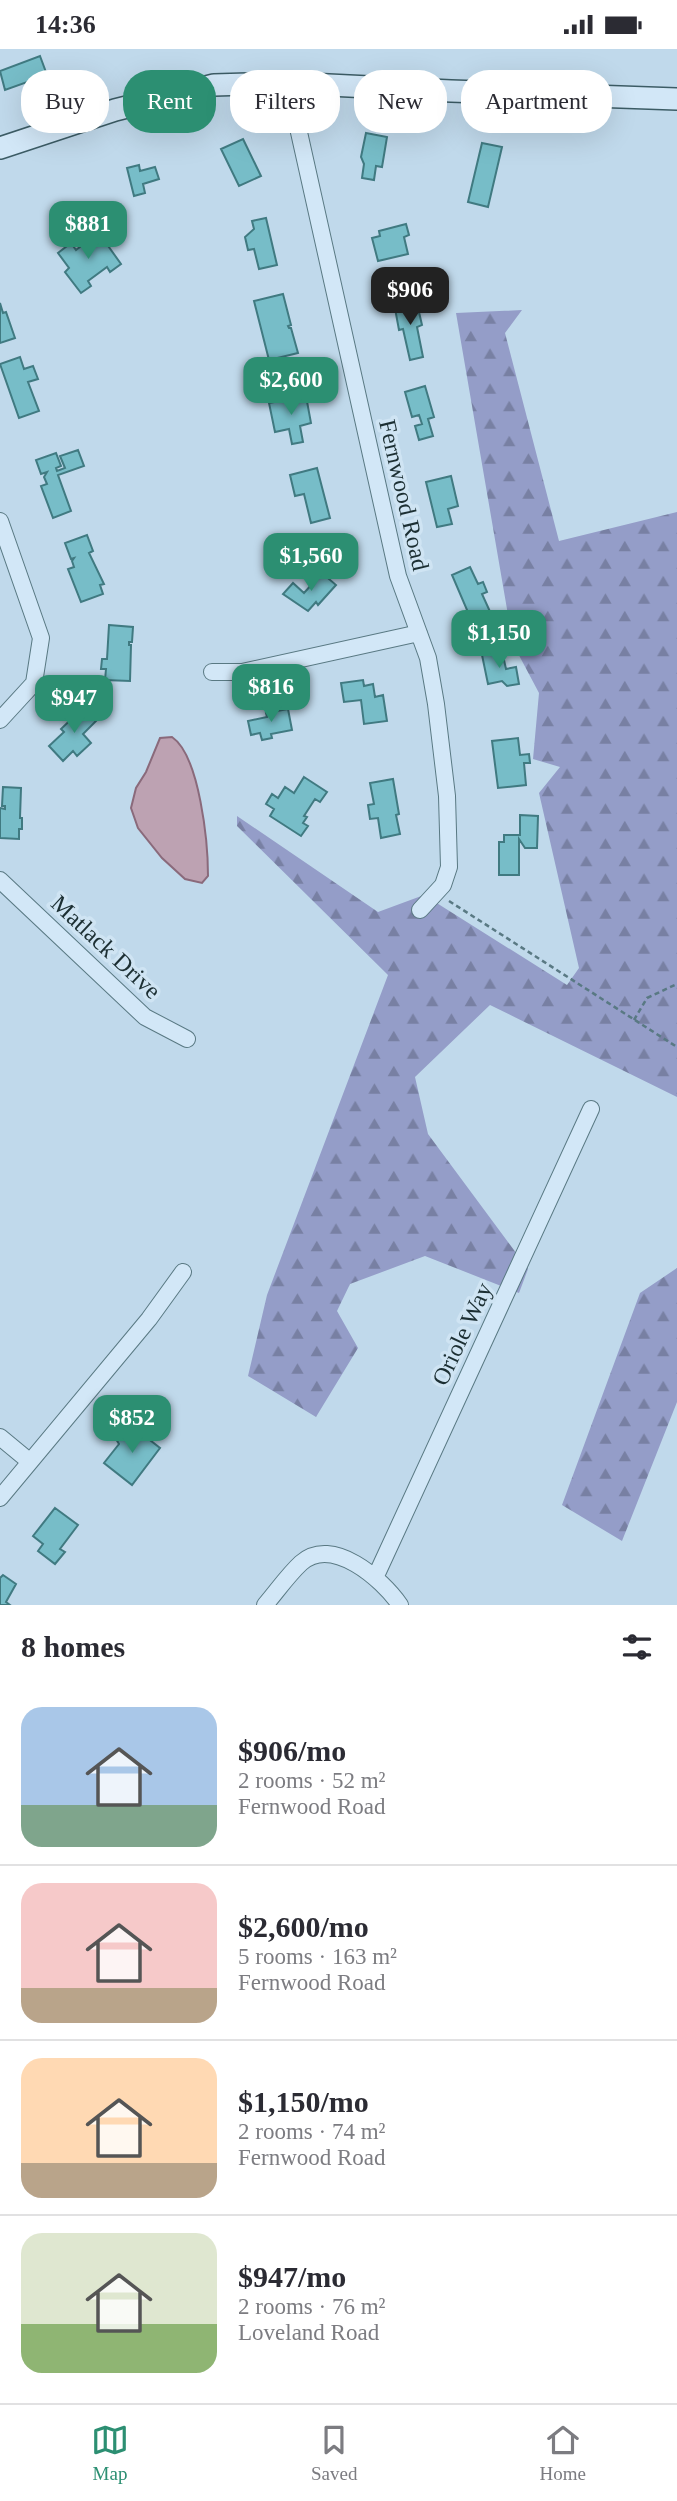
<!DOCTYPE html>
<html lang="en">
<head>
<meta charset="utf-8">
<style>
	:root { --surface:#fff; --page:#f7f7f7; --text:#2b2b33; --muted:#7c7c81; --line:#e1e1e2; --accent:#2c8f72 }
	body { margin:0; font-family:Georgia,serif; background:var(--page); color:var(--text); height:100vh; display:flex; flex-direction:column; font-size:26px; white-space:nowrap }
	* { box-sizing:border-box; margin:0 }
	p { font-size:23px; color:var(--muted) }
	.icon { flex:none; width:38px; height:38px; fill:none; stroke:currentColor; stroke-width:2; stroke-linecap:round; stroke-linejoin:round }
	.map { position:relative; height:1556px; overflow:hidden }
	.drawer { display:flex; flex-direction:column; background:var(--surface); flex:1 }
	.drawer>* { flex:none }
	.hud { position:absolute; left:21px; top:21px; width:635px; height:63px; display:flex; gap:14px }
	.price { position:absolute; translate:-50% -60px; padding:0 16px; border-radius:14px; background:var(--accent); color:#fff; font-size:23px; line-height:46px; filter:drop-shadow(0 2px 4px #0008) }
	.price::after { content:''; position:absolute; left:50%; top:42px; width:21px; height:16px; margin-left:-10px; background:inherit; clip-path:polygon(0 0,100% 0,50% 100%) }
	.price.selected { background:#222; color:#fff }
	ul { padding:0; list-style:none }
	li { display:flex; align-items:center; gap:21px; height:175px; padding:0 21px }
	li+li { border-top:2px solid var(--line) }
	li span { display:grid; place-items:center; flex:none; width:196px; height:140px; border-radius:21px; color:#555 }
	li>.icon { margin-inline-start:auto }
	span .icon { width:84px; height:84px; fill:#fffc; stroke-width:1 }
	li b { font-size:30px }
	h2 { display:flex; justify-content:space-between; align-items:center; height:84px; padding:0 21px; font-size:30px }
	.pill { padding:0 24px; border-radius:28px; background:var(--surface); box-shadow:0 7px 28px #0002; font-size:24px; line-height:63px }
	.pill.selected { background:var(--accent); color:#fff }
	.status { display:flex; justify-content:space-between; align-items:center; height:49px; padding:0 35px; background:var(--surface); direction:ltr }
	.status svg { height:19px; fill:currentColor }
	.tab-bar { display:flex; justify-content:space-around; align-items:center; height:98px; border-top:2px solid var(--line); background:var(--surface); font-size:19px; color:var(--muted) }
	.tab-bar a { display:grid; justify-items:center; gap:4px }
	.tab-bar .selected { color:var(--accent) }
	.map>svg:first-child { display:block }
	.forest { fill:url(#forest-firs) }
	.water { fill:#bda2b2; stroke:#8a6a7b; stroke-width:2 }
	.building { fill:#77bdc8; stroke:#407a81; stroke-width:2 }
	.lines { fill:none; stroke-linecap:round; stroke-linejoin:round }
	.minor-casing { stroke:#597983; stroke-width:18 }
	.secondary-casing { stroke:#3c5c65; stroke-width:24 }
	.path { stroke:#597983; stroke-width:2.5; stroke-dasharray:5 3.5; stroke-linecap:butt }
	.minor { stroke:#d2e7f7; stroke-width:16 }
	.secondary { stroke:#d2e7f7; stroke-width:21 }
	.labels { text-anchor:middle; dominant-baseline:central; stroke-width:7; stroke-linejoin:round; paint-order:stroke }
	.street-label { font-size:24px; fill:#1c2f33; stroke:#cfe4f3 }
</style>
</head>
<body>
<div class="status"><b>14:36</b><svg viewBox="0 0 49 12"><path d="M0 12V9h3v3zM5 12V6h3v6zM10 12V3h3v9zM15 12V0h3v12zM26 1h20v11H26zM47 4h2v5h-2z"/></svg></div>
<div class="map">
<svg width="677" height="1556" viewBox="0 0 677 1556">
	<defs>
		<pattern id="forest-firs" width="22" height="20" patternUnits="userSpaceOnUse" patternTransform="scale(1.75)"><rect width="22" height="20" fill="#949dc8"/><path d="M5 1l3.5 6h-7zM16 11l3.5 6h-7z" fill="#7880a3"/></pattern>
	</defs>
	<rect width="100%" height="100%" fill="#c0d9eb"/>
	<!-- forest -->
	<path class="forest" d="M522 261 505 284 559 492 677 463V1048L490 956 415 1028 428 1085 528 1220 519 1244 425 1207 350 1235 337 1262 358 1299 316 1368 248 1327 267 1246 388 926 237 777V767L378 863 424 846 567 936 579 919 539 744 560 718 533 710 539 644 513 595 456 264Z
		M677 1219V1353L622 1492 562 1456 640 1244Z"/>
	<!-- water -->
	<path class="water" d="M172 688C200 707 208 795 208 827L202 834 185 830 162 809 138 779 131 759 136 739 146 723 160 689Z"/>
	<!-- building -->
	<path class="building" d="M40 7 47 26 5 41 0 22Z
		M366 84 387 88 382 118 376 117 374 131 362 129 364 115 361 108Z
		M243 90 261 127 239 137 221 100Z
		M482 94 502 98 488 158 468 153Z
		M139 116 140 122 155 118 159 130 143 135 145 144 134 147 127 119Z
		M266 169 277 216 259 220 254 200 248 201 245 188 254 180 252 172Z
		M406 175 409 186 404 188 408 205 378 212 372 189 380 187 379 182Z
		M95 186 97 190 101 187 121 215 110 223 107 218 88 232 91 237 81 244 65 223 69 219 58 204 71 194 76 201Z
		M283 245 291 276 288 277 289 279H291L298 304 269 311 254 252Z
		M411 250 413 260 418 259 422 276 417 278 423 308 410 311 403 280 399 281 394 254Z
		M0 254 3 264 6 263 15 289 0 294Z
		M20 308 24 320 33 317 38 330 28 333 39 362 19 369 0 315Z
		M425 337 434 368 428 370 433 387 419 391 415 377 422 375 419 366 412 368 405 343Z
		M306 347 311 374 300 377 303 393 292 395 289 380 275 383 269 354Z
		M78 401 84 417 58 426 71 462 53 469 41 437 47 435 44 428 47 423 41 425 36 411 56 404 61 417 56 419 57 422 65 419 60 407Z
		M317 419 330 469 311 474 304 445 295 447 290 426Z
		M451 427 458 457 448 460 452 475 437 478 426 433Z
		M87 486 93 502 89 504 104 535 100 536 103 545 81 553 68 520 74 518 72 512 74 509 71 510 65 494Z
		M470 518 478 535 483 533 487 543 482 545 492 567 473 575 452 526Z
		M322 524 336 536 318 556 316 553 308 562 283 545 293 534 304 544Z
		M109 576 133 578 132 593H129V596H131L130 632 105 631 106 620H101L102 610H107Z
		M502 602 506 620 516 618 519 635 507 637 502 632 488 635 482 606Z
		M363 631 364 637 373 635 375 648 383 646 387 672 364 675 361 651 344 653 341 634Z
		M83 659 88 665 91 663 98 670 83 685 91 694 77 707 73 702 63 712 49 697 64 683 61 680Z
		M288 660 292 681 271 685 272 689 262 691 260 684 251 686 248 672 267 668 266 664Z
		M518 689 520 706 529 705 530 714H524L526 736 498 739 492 692Z
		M304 728 327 743 320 753 315 750 304 767 307 768 303 774 308 777 301 787 270 767 274 760 266 755 272 745 278 749 285 738 294 744Z
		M393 730 399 765 396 766 400 785 381 789 378 769 370 770 368 756 374 755 370 734Z
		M3 738 21 739 20 769H22V780H19V790L0 789V759L5 760V757H2Z
		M520 766 538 767 537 799H525L519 790V826H499V793H504V786H520Z
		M132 1377 160 1399 132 1436 104 1414 119 1395 116 1390 121 1383 125 1386Z
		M55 1459 78 1476 60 1500 65 1503 55 1515 38 1502 43 1495 33 1487Z
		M3 1526 16 1535 6 1553 10 1556H0V1529Z"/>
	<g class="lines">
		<defs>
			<path id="minor" d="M288 34 398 527 428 609 436 655 447 747 449 818 443 836 420 861
				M0 472 41 589 34 634 0 671
				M212 623H242L419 584
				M0 831 145 968 187 990
				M0 1388 29 1412
				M0 1449 149 1270 183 1223
				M375 1529 591 1060
				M265 1556C277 1542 288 1526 301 1514 332 1486 382 1530 400 1556"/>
			<path id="secondary" d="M0 99 115 61 214 36 288 34 451 42 677 50"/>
		</defs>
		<!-- minor casing -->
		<use href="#minor" class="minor-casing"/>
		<!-- secondary casing -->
		<use href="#secondary" class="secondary-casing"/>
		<!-- path -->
		<path class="path" d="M449 852 677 998
			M634 971 647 949 677 935"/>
		<!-- minor -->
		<use href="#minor" class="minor"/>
		<!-- secondary -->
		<use href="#secondary" class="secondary"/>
	</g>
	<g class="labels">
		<!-- street labels -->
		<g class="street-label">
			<text transform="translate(404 446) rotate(77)">Fernwood Road</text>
			<text transform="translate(106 898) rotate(43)">Matlack Drive</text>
			<text transform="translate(462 1285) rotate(-65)">Oriole Way</text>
		</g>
	</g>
</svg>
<b class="price" style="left:88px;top:212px">$881</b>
<b class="price selected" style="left:410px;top:278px">$906</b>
<b class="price" style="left:291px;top:368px">$2,600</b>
<b class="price" style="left:311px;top:544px">$1,560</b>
<b class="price" style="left:499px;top:621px">$1,150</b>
<b class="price" style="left:271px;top:675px">$816</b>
<b class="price" style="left:74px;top:686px">$947</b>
<b class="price" style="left:132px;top:1406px">$852</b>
<div class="hud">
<a class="pill">Buy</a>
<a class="pill selected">Rent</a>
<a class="pill">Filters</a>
<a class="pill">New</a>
<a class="pill">Apartment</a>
</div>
</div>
<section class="drawer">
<h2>8 homes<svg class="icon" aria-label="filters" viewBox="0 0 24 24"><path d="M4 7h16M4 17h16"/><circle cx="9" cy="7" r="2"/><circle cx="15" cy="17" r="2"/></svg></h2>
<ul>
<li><span style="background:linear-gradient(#a9c7e8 70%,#7fa58c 0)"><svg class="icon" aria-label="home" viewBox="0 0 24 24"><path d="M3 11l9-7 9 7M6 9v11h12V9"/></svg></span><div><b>$906/mo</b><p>2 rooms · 52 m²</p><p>Fernwood Road</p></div></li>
<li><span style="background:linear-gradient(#f6c9c9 75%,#b9a48a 0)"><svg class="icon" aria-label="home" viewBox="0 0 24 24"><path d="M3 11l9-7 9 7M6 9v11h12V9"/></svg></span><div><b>$2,600/mo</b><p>5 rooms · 163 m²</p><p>Fernwood Road</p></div></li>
<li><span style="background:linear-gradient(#ffd9b3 75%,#b9a48a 0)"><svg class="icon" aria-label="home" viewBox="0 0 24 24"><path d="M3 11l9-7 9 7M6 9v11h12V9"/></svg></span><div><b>$1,150/mo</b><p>2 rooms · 74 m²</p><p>Fernwood Road</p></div></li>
<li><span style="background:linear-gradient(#dfe7d0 65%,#8fb573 0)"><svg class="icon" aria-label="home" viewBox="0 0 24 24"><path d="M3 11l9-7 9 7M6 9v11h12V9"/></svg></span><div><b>$947/mo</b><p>2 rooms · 76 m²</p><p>Loveland Road</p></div></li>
</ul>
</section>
<nav class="tab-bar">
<a class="selected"><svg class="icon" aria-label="map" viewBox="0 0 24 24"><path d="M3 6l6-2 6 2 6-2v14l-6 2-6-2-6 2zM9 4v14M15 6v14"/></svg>Map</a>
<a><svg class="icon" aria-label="saved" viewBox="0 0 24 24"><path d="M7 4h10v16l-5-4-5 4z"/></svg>Saved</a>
<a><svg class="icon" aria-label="home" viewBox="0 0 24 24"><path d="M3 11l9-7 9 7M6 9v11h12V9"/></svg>Home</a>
</nav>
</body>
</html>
